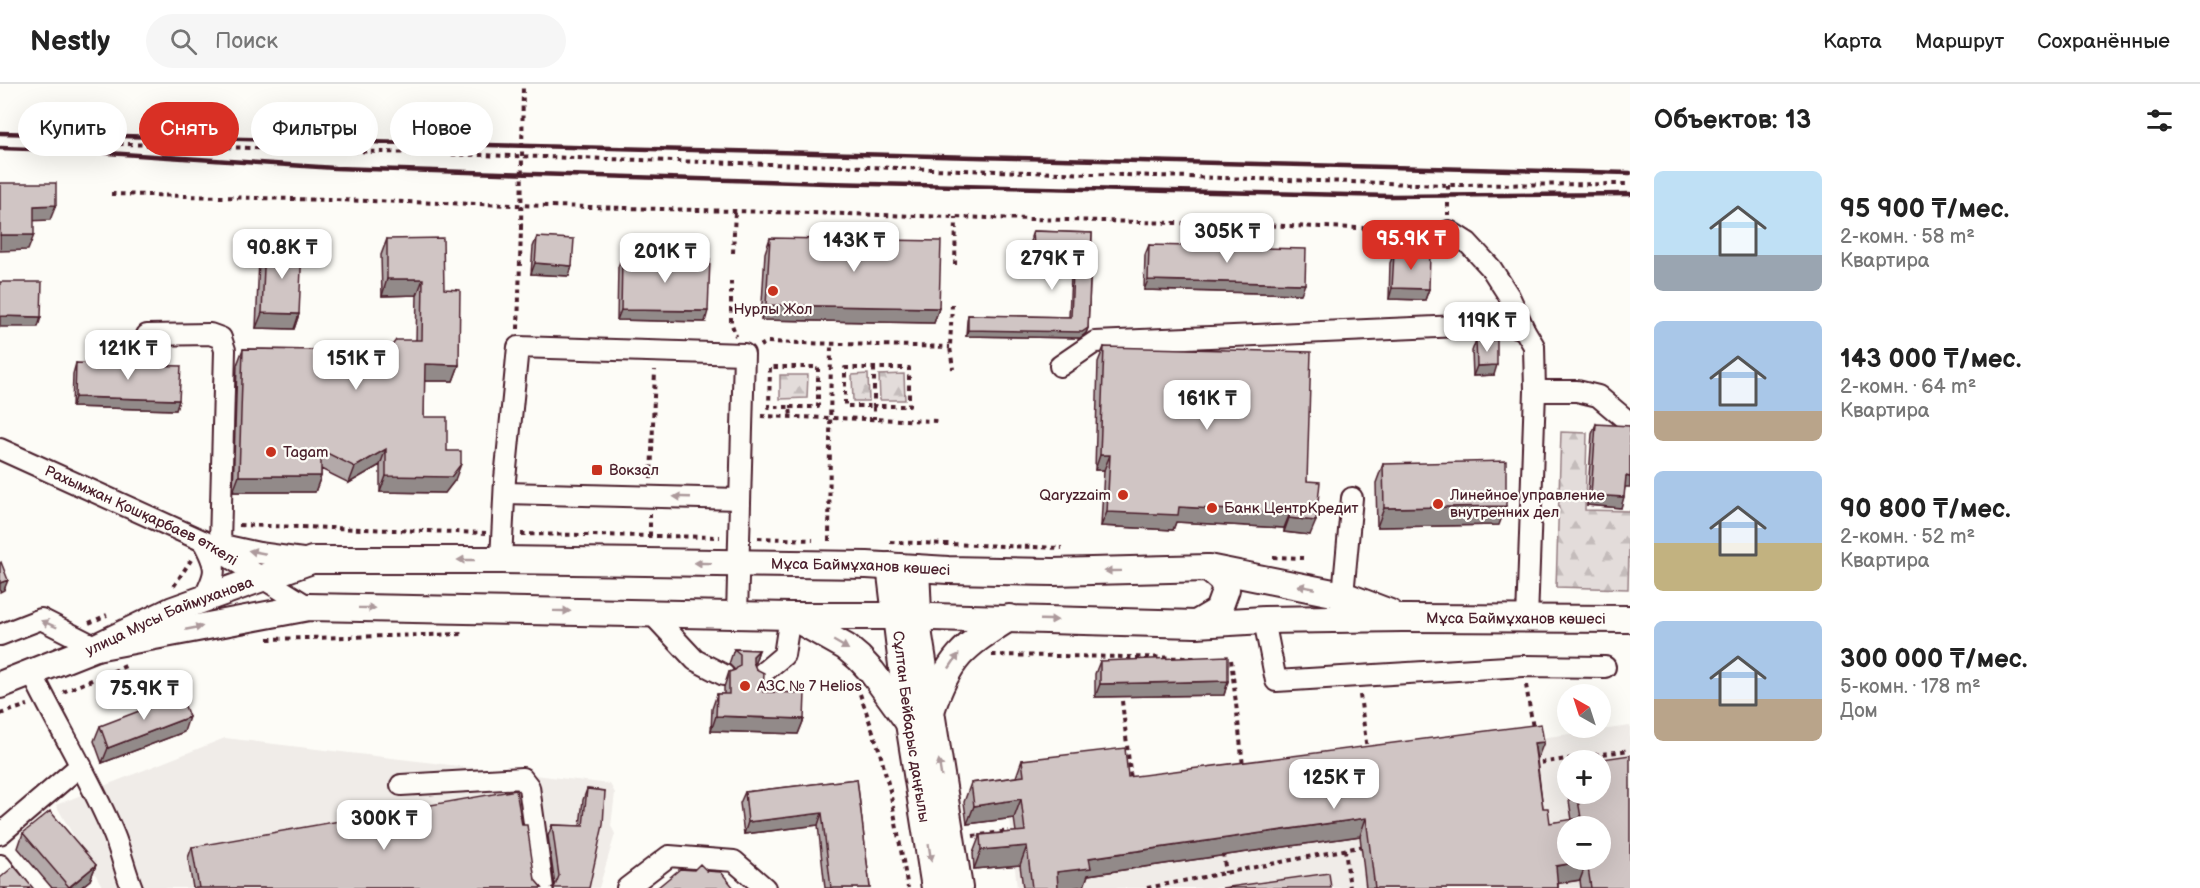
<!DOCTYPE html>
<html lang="ru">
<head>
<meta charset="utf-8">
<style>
	:root { --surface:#fff; --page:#f6f6f6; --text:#222; --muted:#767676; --line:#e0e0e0; --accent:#d93025 }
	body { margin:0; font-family:"Balsamiq Sans",sans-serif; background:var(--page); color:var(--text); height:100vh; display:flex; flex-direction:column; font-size:22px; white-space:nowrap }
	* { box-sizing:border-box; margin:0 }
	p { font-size:20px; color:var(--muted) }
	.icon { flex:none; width:33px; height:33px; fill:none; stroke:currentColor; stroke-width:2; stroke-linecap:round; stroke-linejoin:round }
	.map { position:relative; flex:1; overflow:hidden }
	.sheet { display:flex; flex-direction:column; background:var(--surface); width:570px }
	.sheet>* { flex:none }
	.guide { position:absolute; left:18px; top:18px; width:570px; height:54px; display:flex; gap:12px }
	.needle { width:39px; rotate:321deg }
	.fabs { position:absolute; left:1557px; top:600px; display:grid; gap:12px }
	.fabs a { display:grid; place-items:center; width:54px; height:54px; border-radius:50%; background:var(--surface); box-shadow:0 6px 24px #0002; font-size:30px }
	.price { position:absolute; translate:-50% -51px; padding:0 14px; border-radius:12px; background:#fff; color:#222; font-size:20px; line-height:39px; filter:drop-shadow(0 2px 3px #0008) }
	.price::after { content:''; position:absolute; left:50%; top:36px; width:18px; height:14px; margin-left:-9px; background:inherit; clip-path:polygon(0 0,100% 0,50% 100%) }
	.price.current { background:var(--accent); color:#fff }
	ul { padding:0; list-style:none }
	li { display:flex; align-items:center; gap:18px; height:150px; padding:0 24px }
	li span { display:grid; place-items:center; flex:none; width:168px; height:120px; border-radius:9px; color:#555 }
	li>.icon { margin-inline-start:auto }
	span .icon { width:72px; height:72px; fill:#fffc; stroke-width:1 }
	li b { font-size:26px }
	h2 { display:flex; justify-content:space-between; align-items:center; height:72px; padding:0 24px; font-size:26px }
	.tag { padding:0 21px; border-radius:27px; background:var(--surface); box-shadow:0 6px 24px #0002; font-size:21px; line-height:54px }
	.tag.current { background:var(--accent); color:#fff }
	header { display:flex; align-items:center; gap:36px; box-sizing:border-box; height:84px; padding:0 30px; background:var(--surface); border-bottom:2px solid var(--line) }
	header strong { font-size:28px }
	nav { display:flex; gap:33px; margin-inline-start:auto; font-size:21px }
	.search { width:420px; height:54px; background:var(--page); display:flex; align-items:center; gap:15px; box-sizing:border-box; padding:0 21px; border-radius:33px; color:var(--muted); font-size:22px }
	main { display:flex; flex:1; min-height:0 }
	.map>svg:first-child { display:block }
	.built { fill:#f0ece8; fill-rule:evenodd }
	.forest { fill:url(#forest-firs); stroke:#967e82; stroke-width:1.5 }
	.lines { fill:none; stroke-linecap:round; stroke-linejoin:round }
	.minor-casing { stroke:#4a1f2b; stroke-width:24 }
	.major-casing { stroke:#4a1f2b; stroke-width:30 }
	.path { stroke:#4a1f2b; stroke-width:4; stroke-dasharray:4.5 4.5; stroke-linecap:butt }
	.minor { stroke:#fdfcf7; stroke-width:20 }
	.major { stroke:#fdfcf7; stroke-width:26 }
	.rail { stroke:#4a1f2b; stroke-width:4.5 }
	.path-bridge { stroke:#4a1f2b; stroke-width:4; stroke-dasharray:4.5 4.5; stroke-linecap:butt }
	.wall { fill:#b3a9a9; stroke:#4a1f2b; stroke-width:1.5 }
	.shaded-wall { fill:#928a89; stroke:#4a1f2b; stroke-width:1.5 }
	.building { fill:#d0c5c4; stroke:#4a1f2b; stroke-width:1.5; fill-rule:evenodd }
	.oneway { fill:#ac999b }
	.poi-dot { fill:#c8321e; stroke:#fdfcf7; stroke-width:2 }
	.labels { text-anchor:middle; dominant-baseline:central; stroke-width:4.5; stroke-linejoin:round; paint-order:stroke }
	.poi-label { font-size:15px; fill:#4a1f2b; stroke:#fdfcf7; text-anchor:start }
	.street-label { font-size:15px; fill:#4a1f2b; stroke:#fdfcf7 }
</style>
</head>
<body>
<header>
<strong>Nestly</strong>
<div class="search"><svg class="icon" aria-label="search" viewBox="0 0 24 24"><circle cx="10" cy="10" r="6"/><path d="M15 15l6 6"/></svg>Поиск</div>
<nav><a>Карта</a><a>Маршрут</a><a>Сохранённые</a></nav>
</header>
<main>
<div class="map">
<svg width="1630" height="804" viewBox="0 0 1630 804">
	<defs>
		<pattern id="forest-firs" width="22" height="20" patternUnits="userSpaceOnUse" patternTransform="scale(1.5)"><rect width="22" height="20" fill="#e3dcda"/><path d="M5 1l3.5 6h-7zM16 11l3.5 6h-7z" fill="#c4bcbb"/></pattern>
	</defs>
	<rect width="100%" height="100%" fill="#fdfcf7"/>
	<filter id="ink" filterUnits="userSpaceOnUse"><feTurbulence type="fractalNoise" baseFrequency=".0167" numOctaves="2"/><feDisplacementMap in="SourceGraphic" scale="12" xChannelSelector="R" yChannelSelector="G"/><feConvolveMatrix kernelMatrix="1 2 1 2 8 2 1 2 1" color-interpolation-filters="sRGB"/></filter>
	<g filter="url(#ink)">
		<!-- built -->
		<path class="built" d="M1630 642V804H1017L1009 724ZM1568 676H1600V710H1568ZM1568 742H1600V776H1568Z
			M225 654 610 700 615 709 611 742 615 750 599 804H103L56 721Z"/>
		<!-- forest -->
		<path class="forest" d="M868 290 869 317H853L852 291Z
			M904 290 905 316H880L879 291Z
			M780 291H808L807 314 780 315Z
			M1561 348 1587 349 1585 426 1630 427 1628 505 1556 503Z"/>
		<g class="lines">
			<defs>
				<g id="minor">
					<path d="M1449 147 1468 159 1491 184 1509 212 1524 245 1534 262 1535 307 1527 536"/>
					<path d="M147 251 210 250 221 254 225 266 220 460"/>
					<path d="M1060 282 1095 258 1505 240 1524 245"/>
					<path d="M1535 307H1577L1598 312 1630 339"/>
					<path id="s1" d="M0 365 203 457 309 523"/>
					<path d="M505 409 740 415"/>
					<path d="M218 460 259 469 310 476"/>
					<path d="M501 476 505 395 518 263 744 270 737 531"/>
					<path d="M1343 511 1352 414"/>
					<path d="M203 516C217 488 218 485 203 457"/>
					<path d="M651 529 695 576 724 591"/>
					<path d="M1264 536 1276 597 1523 582 1605 583"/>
					<path d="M0 551 41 535 96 563"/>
					<path d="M32 589C58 643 91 695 114 751 121 768 125 787 132 804"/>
					<path d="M759 592 784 571 790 532"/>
					<path d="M401 701 522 694 529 703 543 804"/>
					<path d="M0 750 81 681"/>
					<path d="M0 781 18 804"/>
					<path d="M627 804 669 772 734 777 765 804"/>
				</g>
				<g id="major">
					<path id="s2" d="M890 482 909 639 935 804"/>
					<path d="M916 484 919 552 959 804"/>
					<path d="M791 532 846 563 859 574 872 588 907 636"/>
					<path d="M1196 540 1218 527 1226 505 1221 495 1208 484"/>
					<path id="s3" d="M96 563 309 523 790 532H895L1196 540 1264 536 1402 534 1630 535"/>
					<path id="s4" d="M0 601 96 563 173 526 312 476H501L867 481 948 486 1053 488 1208 484 1343 511 1390 529"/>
					<path d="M931 627C949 573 963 563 1009 534"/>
				</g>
			</defs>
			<!-- minor casing -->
			<use href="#minor" class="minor-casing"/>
			<!-- major casing -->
			<use href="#major" class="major-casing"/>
			<!-- path -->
			<path class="path" d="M92 59 1448 101 1630 100
				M1448 101V131
				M111 110 1433 146
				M733 169 735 127
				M955 181 956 133
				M731 197V238L736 252
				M952 220 950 263 953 285
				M518 245 521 144
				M760 262 767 258 950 263
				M874 284V322H909V284H845V322H874V335
				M790 323H818V283H770L769 323H790L791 333
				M761 332 939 337
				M651 395 655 286
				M239 441 486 449
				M521 450 720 453
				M650 452V430
				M758 454 813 456
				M829 457 831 260
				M890 458 1062 464
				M1273 473 1303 474
				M174 502 191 476
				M89 539 107 531
				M268 555 465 550
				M992 571 1195 574
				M1223 574 1231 575 1243 682
				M1526 601 1533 644
				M63 608 128 581
				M1121 608 1131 696
				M860 610 879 665 890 707 908 804
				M1360 611 1367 666
				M0 630 28 621
				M1532 680 1630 666
				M973 752 1009 747
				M1345 765 1350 804
				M1223 769 1226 789
				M1147 804 1364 762"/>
			<!-- minor -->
			<use href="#minor" class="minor"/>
			<!-- major -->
			<use href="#major" class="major"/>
			<!-- rail -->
			<path class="rail" d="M0 49 1630 89
				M0 64 62 66 335 84 826 99 1391 112 1630 110"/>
			<!-- path-bridge -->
			<path class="path-bridge" d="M521 144 523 0"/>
		</g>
		<!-- wall -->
		<path class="wall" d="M1033 147 1092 149 1088 244 1086 249 1080 254 966 252 967 237 968 231 1069 233 1072 170 1032 169 1031 153Z
			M537 153 572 182 569 192 531 190 533 163Z
			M770 154 939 224 934 239 761 236 765 169Z
			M387 155 444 205 459 281 453 297H424V333L447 367 455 396 445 409 380 408V381L349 399 321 385V392L315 408H233L237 281 243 265 388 267 416 256 417 211 382 212 381 171Z
			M265 161 299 230 294 245 256 244 259 176Z
			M1149 161 1301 210 1144 206 1145 171Z
			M1394 169 1429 205 1425 216 1389 215 1390 179Z
			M622 173 705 238 617 236 618 183Z
			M1476 256 1494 291 1473 292 1472 267Z
			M1104 263 1307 397 1310 451 1284 448V444L1176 438 1173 446 1101 442 1104 386H1095L1098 278Z
			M76 279 179 316 176 326 72 323 73 290Z
			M1596 340 1625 403 1621 424 1587 421 1592 350Z
			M1383 380 1499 441 1377 443 1376 399Z
			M734 565 759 566 754 581 763 608 804 635 798 650 711 647 712 625 717 610H724V603L729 588 734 587V585L729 580Z
			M1100 577 1228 597 1224 611 1095 613V590Z
			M100 642 184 648 102 679 94 657Z
			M1022 676 1128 693 1537 676 1543 724 1550 739 1572 736 1568 710H1600L1630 804H1581L1580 796 1558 799V804H1366L1360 752 1088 791 1084 802 1072 804H1023L1020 781 974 785 973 769 980 751 1016 748 1014 734 967 740 964 718 971 699 1016 693Z
			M857 695 870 804H825L818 741 744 750 740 719 745 708Z
			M587 705 605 707 555 802 548 752 552 741 580 742 583 716Z
			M522 741 535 796 542 804H193L188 774 192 763Z
			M23 749 96 781 90 796 80 804H52L18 764Z"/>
		<!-- shaded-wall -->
		<path class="shaded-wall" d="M56 121 50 136 28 137 34 122Z
			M0 151H34L28 166 0 167Z
			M1034 164 1074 165 1072 170 1032 169Z
			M535 179 572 182 569 192 531 190Z
			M387 195H423L417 211 382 212Z
			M1148 196 1305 200 1301 210 1144 206Z
			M1392 204 1429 205 1425 216 1389 215Z
			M766 221 939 224 934 239 761 236Z
			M621 226 708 227 705 238 617 236Z
			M262 229 299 230 294 245 256 244Z
			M0 232 41 233 38 243H0Z
			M1088 244 1086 249 1080 254 966 252 968 246Z
			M425 280 459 281 453 297H419Z
			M1497 281 1494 291 1473 292 1477 282Z
			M75 313 179 316 176 326 72 323Z
			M386 365 380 381 349 399 355 383Z
			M1100 371H1110L1104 386H1095Z
			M461 380 455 396 445 409 380 408 386 392Z
			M239 392H321L315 408H233Z
			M1626 392 1630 393V403H1622Z
			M1591 411 1624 413 1621 424 1587 421Z
			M1506 422 1499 441 1377 443 1384 424Z
			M1179 423 1290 429 1284 444 1176 438 1173 446 1101 442 1107 428Z
			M1289 434 1316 437 1310 451 1284 448Z
			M8 496 4 506 0 508V499Z
			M759 566 754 581 748 587 753 572Z
			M1228 597 1224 611 1095 613 1100 600Z
			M716 632 804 635 798 650 711 647Z
			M189 633 184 648 102 679 108 664Z
			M1544 658 1537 676 1534 659Z
			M1021 715 1014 734 967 740 974 722Z
			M822 729 818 741 744 750 748 738Z
			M1366 734 1360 752 1088 791 1084 802 1072 804H1051L1057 788 1089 774Z
			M1027 762 1020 781 974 785 981 766Z
			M1587 777 1580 796 1549 801 1556 782Z
			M96 781 90 796 80 804H69Z"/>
		<!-- building -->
		<path class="building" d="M0 99H56V121L34 122V151H0Z
			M1033 147 1092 149 1088 244 1082 248 968 246V231L1071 233 1074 165 1034 164Z
			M537 153 574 155 572 182 535 179Z
			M443 154 444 205 460 206 459 281 425 280 424 333H447V367H461V380L451 393 386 392V365L355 383 321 366V392H239L243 265 388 267 396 256H422L423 195H387V155Z
			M770 154 941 157 939 224 766 221Z
			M265 161 302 163 299 230 262 229Z
			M1149 161 1306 165 1305 200 1148 196Z
			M1394 169 1430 170 1429 205 1392 204Z
			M622 173 710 175 708 227 621 226Z
			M0 198H42L41 233 0 232Z
			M1476 256H1497V281L1477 282Z
			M1104 263 1311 268 1307 397 1320 398 1316 437 1289 434 1290 429 1179 423 1178 431 1107 428 1110 371H1100Z
			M76 279 181 282 179 316 75 313Z
			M1596 340 1630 342V393L1626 392 1624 413 1591 411Z
			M1506 377V422L1384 424 1383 380Z
			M1 478 8 496 0 499V479Z
			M734 565 759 566 753 572V578L756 585 764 589 763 608 805 609 804 635 716 632 717 610H729V588L735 586 740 581V570Z
			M1228 572V597L1100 600V577Z
			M181 611 189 633 108 664 100 642Z
			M1541 640 1544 658 1534 659 1543 724H1548L1550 739 1581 734 1577 710H1600V676H1596L1630 671V804H1591L1587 777 1556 782 1558 804H1375L1366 734 1089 774 1091 784 1057 788 1058 804H1032L1027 762 981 766 980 751 1025 747 1021 715 974 722 971 699 1024 692 1022 676 1125 664 1128 693ZM1568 742H1600V776H1568Z
			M857 695 870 804H831L822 729 748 738 745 708Z
			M587 705 605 707 603 741 589 804H551L555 802 559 792 552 741 583 742Z
			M516 706 522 741H527L535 796 542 804H199L192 763Z
			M50 727 96 781 69 803 23 749Z
			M700 780 707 787 721 788 734 804H657L680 785 694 786Z
			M14 782 33 804H0V794Z
			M1329 789 1331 804H1222Z"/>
		<!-- one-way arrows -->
		<defs><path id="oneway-solid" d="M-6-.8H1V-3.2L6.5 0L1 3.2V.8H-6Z" transform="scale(1.5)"/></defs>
		<g class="oneway">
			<use href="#oneway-solid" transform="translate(682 413) rotate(-178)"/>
			<use href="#oneway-solid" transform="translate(257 468) rotate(-169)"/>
			<use href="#oneway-solid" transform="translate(466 476) rotate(180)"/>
			<use href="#oneway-solid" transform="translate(703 479) rotate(-179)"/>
			<use href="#oneway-solid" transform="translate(1113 487) rotate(179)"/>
			<use href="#oneway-solid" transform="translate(1306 503) rotate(-169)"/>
			<use href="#oneway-solid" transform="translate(367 524) rotate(1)"/>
			<use href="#oneway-solid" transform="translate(562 527) rotate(1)"/>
			<use href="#oneway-solid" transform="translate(1049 536) rotate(2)"/>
			<use href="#oneway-solid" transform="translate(49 540) rotate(-157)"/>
			<use href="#oneway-solid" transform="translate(194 544) rotate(-11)"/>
			<use href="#oneway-solid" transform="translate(841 561) rotate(30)"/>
			<use href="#oneway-solid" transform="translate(954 577) rotate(-56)"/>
			<use href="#oneway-solid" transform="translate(940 684) rotate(-99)"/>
			<use href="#oneway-solid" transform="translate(930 769) rotate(81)"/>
		</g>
	</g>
	<!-- markers -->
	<g class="poi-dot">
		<circle cx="773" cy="207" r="6"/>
		<circle cx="271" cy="368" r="6"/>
		<rect x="591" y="380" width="12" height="12" rx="3"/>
		<circle cx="1123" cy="411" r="6"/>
		<circle cx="1438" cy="420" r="6"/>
		<circle cx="1212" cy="424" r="6"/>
		<circle cx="745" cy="602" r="6"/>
	</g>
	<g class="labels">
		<!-- poi labels -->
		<g class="poi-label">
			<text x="773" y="225" text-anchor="middle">Нурлы Жол</text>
			<text x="283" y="368">Tagam</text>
			<text x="609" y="386">Вокзал</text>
			<text x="1111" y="411" text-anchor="end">Qaryzzaim</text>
			<text x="1450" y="411">Линейное управление<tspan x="1450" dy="17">внутренних дел</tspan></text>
			<text x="1224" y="424">Банк ЦентрКредит</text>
			<text x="757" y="602">АЗС № 7 Helios</text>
		</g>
		<!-- street labels -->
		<g class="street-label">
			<text stroke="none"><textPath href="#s1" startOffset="156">Рахымжан Қошқарбаев өткелі</textPath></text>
			<text stroke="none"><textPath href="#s4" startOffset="885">Мұса Баймұханов көшесі</textPath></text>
			<text stroke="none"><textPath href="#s4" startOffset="183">улица Мусы Баймуханова</textPath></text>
			<text stroke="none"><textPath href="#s3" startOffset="1424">Мұса Баймұханов көшесі</textPath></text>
			<text stroke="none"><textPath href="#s2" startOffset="162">Сұлтан Бейбарыс даңғылы</textPath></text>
		</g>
	</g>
</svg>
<div class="fabs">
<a><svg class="needle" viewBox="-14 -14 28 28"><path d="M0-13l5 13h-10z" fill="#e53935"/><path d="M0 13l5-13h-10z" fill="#767676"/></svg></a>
<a>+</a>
<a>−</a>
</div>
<b class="price" style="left:1227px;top:180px">305K ₸</b>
<b class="price current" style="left:1411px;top:187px">95.9K ₸</b>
<b class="price" style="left:854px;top:189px">143K ₸</b>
<b class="price" style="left:282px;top:196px">90.8K ₸</b>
<b class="price" style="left:665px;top:200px">201K ₸</b>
<b class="price" style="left:1052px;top:207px">279K ₸</b>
<b class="price" style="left:1487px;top:269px">119K ₸</b>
<b class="price" style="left:128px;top:297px">121K ₸</b>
<b class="price" style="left:356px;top:307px">151K ₸</b>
<b class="price" style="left:1207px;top:347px">161K ₸</b>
<b class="price" style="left:144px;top:637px">75.9K ₸</b>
<b class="price" style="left:1334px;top:726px">125K ₸</b>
<b class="price" style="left:384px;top:767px">300K ₸</b>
<div class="guide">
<a class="tag">Купить</a>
<a class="tag current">Снять</a>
<a class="tag">Фильтры</a>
<a class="tag">Новое</a>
</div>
</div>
<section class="sheet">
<h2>Объектов: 13<svg class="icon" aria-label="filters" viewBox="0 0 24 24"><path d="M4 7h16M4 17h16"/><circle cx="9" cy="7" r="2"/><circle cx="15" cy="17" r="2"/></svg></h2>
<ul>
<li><span style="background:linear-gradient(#bfe0f5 70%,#9aa5b1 0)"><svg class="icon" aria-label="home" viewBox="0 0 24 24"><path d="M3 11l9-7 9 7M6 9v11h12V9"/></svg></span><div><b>95 900 ₸/мес.</b><p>2-комн. · 58 m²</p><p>Квартира</p></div></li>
<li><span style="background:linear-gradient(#a9c7e8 75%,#b9a48a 0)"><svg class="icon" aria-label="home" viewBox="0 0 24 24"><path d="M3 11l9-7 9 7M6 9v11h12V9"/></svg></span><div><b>143 000 ₸/мес.</b><p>2-комн. · 64 m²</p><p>Квартира</p></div></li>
<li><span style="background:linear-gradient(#a9c7e8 60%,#c2b280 0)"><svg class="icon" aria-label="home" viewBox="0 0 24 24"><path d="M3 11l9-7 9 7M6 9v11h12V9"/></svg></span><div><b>90 800 ₸/мес.</b><p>2-комн. · 52 m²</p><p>Квартира</p></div></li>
<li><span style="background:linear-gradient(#a9c7e8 65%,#b9a48a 0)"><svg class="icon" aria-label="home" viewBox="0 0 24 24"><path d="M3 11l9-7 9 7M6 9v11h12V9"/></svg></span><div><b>300 000 ₸/мес.</b><p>5-комн. · 178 m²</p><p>Дом</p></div></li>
</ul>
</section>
</main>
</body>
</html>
